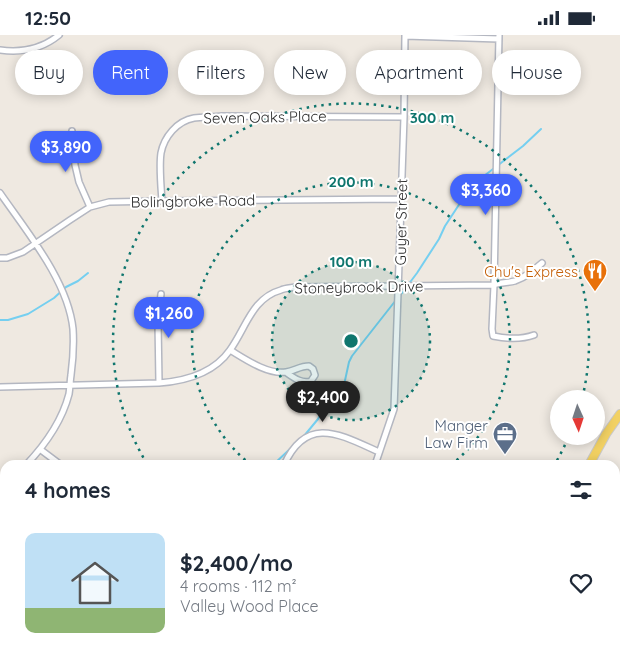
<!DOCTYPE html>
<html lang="en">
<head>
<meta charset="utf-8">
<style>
	:root { --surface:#fff; --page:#f6f6f7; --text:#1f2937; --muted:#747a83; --line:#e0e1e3; --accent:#4264fb }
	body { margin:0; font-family:Quicksand,sans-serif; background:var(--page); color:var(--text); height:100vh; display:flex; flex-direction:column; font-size:19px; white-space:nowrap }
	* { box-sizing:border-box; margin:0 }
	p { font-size:16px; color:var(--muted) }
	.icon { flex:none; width:28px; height:28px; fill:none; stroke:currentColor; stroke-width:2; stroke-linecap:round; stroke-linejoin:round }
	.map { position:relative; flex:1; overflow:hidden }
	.drawer { position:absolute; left:0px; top:425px; width:620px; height:195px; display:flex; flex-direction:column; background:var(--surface); border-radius:15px 15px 0 0; box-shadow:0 2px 12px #0003 }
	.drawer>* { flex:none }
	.guide { position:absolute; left:15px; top:15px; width:590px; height:45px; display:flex; gap:10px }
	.needle { width:32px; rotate:177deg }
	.controls { position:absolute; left:550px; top:355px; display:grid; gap:10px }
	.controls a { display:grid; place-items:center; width:55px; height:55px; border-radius:50%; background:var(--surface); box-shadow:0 2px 12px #0003; font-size:25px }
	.price { position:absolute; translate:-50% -42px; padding:0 11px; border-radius:18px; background:var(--accent); color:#fff; font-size:16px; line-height:32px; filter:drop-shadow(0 1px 2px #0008) }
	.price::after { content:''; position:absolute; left:50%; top:30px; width:15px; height:11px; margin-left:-8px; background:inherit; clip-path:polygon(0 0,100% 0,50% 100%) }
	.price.current { background:#222; color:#fff }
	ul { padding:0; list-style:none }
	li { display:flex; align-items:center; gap:15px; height:125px; padding:0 25px }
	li+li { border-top:1px solid var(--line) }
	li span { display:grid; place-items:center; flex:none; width:140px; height:100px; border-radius:10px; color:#555 }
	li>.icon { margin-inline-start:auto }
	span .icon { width:60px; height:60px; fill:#fffc; stroke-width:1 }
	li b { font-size:21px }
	h2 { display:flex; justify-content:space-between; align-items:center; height:60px; padding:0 25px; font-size:21px }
	.tag { padding:0 18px; border-radius:22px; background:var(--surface); box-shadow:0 2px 12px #0003; font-size:18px; line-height:45px }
	.tag.current { background:var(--accent); color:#fff }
	.status { display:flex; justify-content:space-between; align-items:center; height:35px; padding:0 25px; background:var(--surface); direction:ltr }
	.status svg { height:14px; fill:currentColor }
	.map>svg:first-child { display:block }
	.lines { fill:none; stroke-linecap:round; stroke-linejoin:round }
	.stream { stroke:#75cff0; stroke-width:2 }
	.minor-casing { stroke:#b4b7c1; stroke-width:8 }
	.primary-casing { stroke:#c9c9c9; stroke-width:10 }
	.minor { stroke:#fff; stroke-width:5 }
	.primary { stroke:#f2d163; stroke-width:8 }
	.ring { fill:none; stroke:#0f766e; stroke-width:2.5; stroke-dasharray:2.5 5 }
	.labels { text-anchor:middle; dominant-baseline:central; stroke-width:4; stroke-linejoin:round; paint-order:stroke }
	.street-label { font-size:15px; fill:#2e2e2e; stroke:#fff }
	.food-label { font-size:15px; fill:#c56008; stroke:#fff; text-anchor:end }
	.service-label { font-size:15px; fill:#4e5e75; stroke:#fff; text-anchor:end }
	.centre { fill:#0f766e; stroke:#fff; stroke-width:2.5 }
	.ring-label { font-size:15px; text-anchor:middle; font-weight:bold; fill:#0f766e; stroke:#fff; stroke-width:4; stroke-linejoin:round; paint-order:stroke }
</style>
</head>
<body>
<div class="status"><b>12:50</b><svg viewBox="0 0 49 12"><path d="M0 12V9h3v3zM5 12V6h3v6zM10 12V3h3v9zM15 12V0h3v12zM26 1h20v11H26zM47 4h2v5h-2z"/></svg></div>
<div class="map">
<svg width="620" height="620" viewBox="0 0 620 620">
	<rect width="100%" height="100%" fill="#efe9e1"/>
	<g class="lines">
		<!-- stream -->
		<path class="stream" d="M399 262 417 238 439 204 445 191 466 159 480 144 523 111 541 94
			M0 285H8L28 279 54 263 66 252 78 246 88 238
			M304 401 318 384 323 375 338 363 344 350 349 327 352 321 396 265
			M273 430 291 413
			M32 620 35 615"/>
		<defs>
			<path id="minor" d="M499 0 494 250 492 294 493 301C507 304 520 305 534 300
				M405 1 499 4
				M0 15C22 18 42 14 59 0
				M72 96 75 130 79 147 90 172
				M0 158C27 197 68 246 73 294 74 310 73 325 71 340 70 346 70 353 69 359 62 386 45 410 26 430
				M162 166C161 152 159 131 161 118 164 102 177 86 194 83 203 82 213 82 222 81L404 82
				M0 223H7L23 217 70 185 90 172 109 167 162 166 401 164
				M230 315C245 324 268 340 286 337 294 336 300 331 309 331L313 334 315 340 311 346C302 349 294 343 287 338
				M159 348 158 287 161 259
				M0 352 159 348C186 346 214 338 230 315 246 293 252 263 281 255 285 253 291 253 296 252L494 250C501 247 508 248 515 246 526 242 534 235 542 228
				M41 415 61 430
				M284 430C307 379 341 400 379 417
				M375 430 394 374 404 82 405 0
				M0 460 5 453
				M0 529 5 528
				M0 556 5 565
				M312 620 313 615"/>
			<path id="primary" d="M589 430 606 399 620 379
				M495 620 497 615
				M505 620 508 615"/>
		</defs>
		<!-- minor casing -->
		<use href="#minor" class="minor-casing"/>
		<!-- primary casing -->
		<use href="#primary" class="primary-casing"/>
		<!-- minor -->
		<use href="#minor" class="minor"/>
		<!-- primary -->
		<use href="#primary" class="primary"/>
	</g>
	<!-- distance rings -->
	<circle cx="351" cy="306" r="79" fill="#0f766e" fill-opacity=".12"/>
	<g class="ring">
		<circle cx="351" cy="306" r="79"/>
		<path d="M251 430A159 159 0 1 1 451 430"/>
		<path d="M568 403A238 238 0 0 1 555 429M147 429A238 238 0 1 1 582 364"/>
	</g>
	<!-- icons -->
	<defs>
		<symbol id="restaurant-pin" viewBox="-11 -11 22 30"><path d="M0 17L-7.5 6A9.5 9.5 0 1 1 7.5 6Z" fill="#e8710a" stroke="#fff"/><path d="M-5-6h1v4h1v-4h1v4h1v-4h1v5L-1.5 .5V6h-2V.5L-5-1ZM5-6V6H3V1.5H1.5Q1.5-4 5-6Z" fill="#fff"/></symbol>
		<symbol id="office-pin" viewBox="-11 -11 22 30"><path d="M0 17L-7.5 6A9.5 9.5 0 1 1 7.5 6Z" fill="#5c6f8a" stroke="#fff"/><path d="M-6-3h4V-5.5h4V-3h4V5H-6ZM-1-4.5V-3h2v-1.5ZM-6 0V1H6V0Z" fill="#fff"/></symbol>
	</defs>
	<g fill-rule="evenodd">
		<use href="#restaurant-pin" x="581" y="222" width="28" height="38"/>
		<use href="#office-pin" x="491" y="385" width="28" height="38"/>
	</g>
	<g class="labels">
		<!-- street labels -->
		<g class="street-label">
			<text transform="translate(265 82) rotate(-1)">Seven Oaks Place</text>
			<text transform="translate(193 166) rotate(-1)">Bolingbroke Road</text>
			<text transform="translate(401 187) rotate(-89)">Guyer Street</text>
			<text transform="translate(359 252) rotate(-1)">Stoneybrook Drive</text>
		</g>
		<!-- food labels -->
		<g class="food-label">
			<text x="578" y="236">Chu's Express</text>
		</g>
		<!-- service labels -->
		<g class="service-label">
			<text x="488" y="390">Manger<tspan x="488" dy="17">Law Firm</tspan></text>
		</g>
	</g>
	<circle cx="351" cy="306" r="8" class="centre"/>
	<g class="ring-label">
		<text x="432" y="88">300 m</text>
		<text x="351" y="152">200 m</text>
		<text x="351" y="232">100 m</text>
	</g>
</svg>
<div class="controls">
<a><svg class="needle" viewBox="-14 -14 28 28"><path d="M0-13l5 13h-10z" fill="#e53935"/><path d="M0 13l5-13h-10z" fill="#747a83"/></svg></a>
</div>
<b class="price" style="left:66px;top:138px">$3,890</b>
<b class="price" style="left:486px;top:181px">$3,360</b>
<b class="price" style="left:169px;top:304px">$1,260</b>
<b class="price current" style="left:323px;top:388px">$2,400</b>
<div class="guide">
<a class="tag">Buy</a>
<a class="tag current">Rent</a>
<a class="tag">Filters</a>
<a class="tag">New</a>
<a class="tag">Apartment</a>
<a class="tag">House</a>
</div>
<section class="drawer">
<h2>4 homes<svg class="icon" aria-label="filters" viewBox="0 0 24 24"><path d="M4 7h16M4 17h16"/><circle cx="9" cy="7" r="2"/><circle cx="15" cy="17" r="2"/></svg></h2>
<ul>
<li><span style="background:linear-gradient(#bfe0f5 75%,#8fb573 0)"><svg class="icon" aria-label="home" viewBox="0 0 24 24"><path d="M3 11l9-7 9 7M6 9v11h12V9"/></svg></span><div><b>$2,400/mo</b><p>4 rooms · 112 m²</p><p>Valley Wood Place</p></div><svg class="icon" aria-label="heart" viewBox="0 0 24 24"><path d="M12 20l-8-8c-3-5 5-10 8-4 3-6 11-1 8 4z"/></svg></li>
</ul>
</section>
</div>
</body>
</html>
